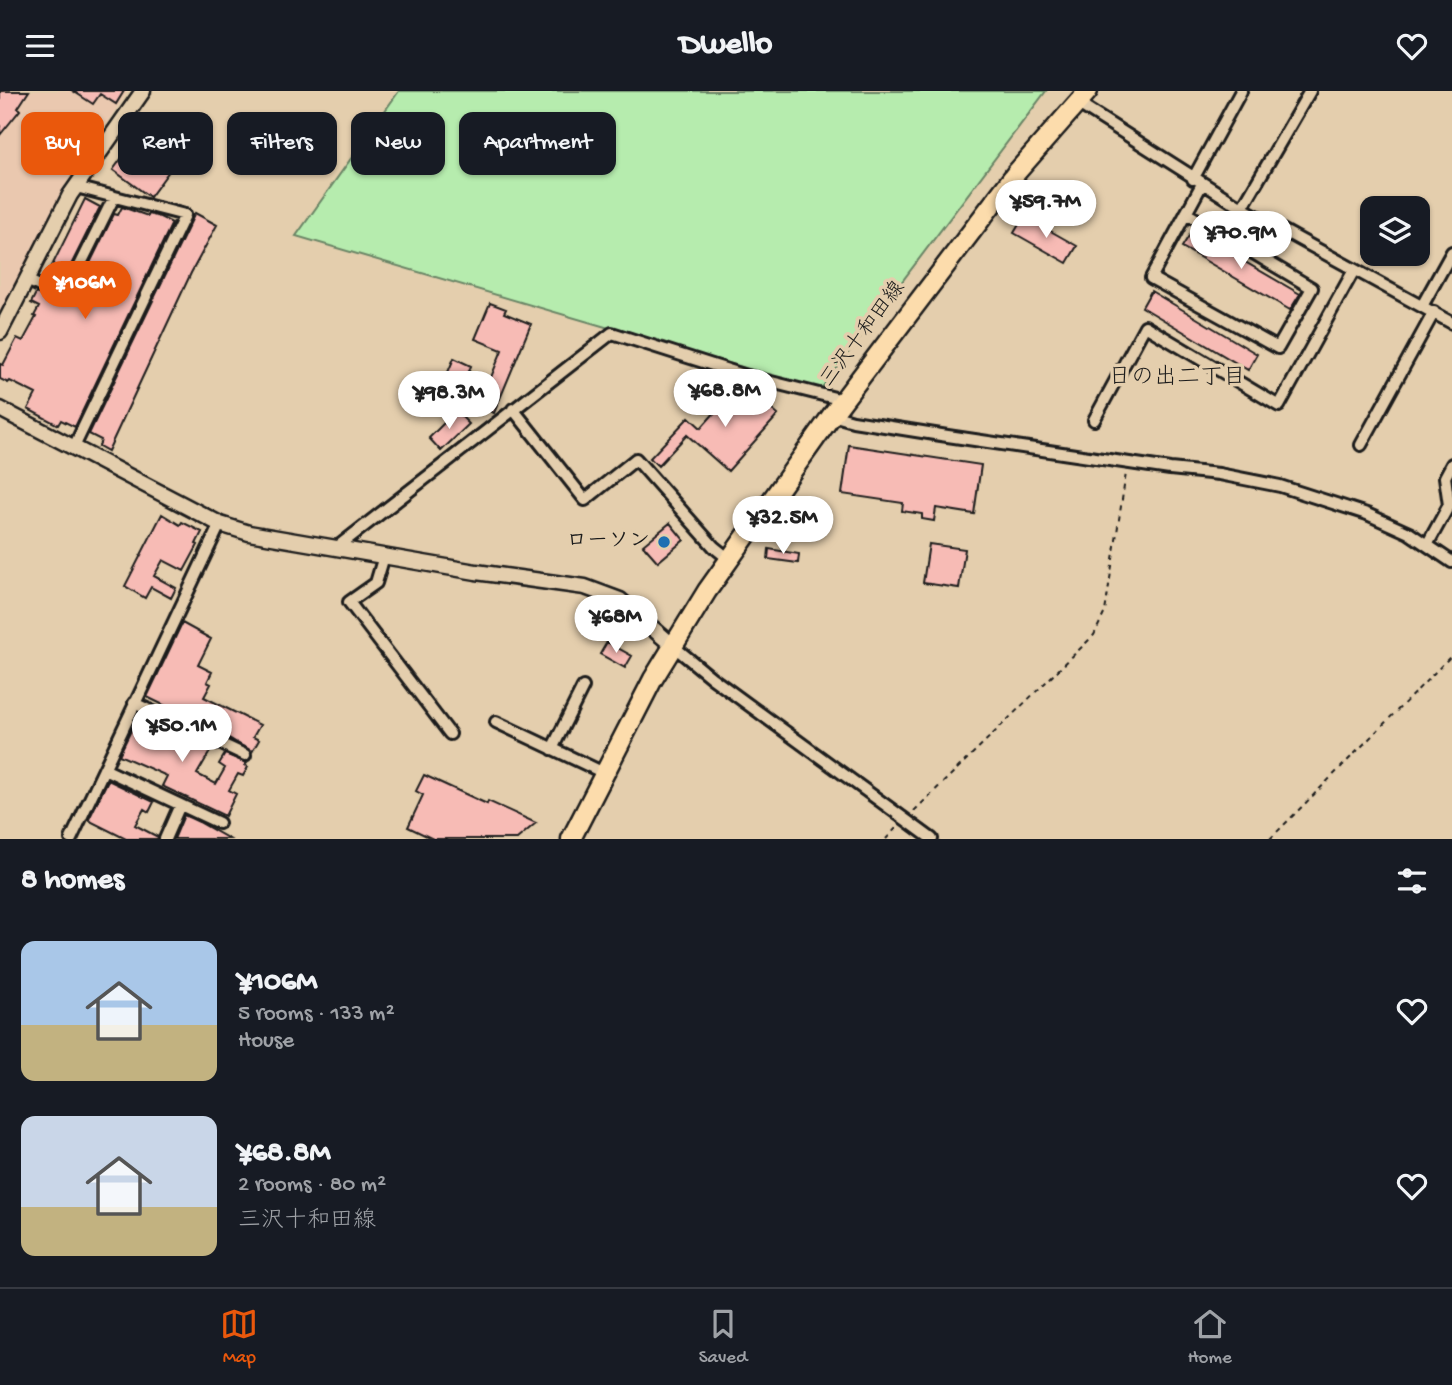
<!DOCTYPE html>
<html lang="en">
<head>
<meta charset="utf-8">
<style>
	:root { --surface:#171b24; --page:#242831; --text:#f1f3f6; --muted:#9ea1a6; --line:#363941; --accent:#ea580c }
	body { margin:0; font-family:"Gochi Hand","Klee One",sans-serif; background:var(--page); color:var(--text); height:100vh; display:flex; flex-direction:column; font-size:26px; white-space:nowrap }
	* { box-sizing:border-box; margin:0 }
	p { font-size:23px; color:var(--muted) }
	.icon { flex:none; width:38px; height:38px; fill:none; stroke:currentColor; stroke-width:2; stroke-linecap:round; stroke-linejoin:round }
	.map { position:relative; height:748px; overflow:hidden }
	.side { display:flex; flex-direction:column; background:var(--surface); flex:1 }
	.side>* { flex:none }
	.guide { position:absolute; left:21px; top:21px; width:700px; height:63px; display:flex; gap:14px }
	.buttons { position:absolute; left:1360px; top:105px; display:grid; gap:14px }
	.buttons a { display:grid; place-items:center; width:70px; height:70px; border-radius:14px; background:var(--surface); box-shadow:0 2px 5px #0004; font-size:35px }
	.price { position:absolute; translate:-50% -60px; padding:0 16px; border-radius:24px; background:#fff; color:#222; font-size:23px; line-height:46px; filter:drop-shadow(0 2px 4px #0008) }
	.price::after { content:''; position:absolute; left:50%; top:42px; width:21px; height:16px; margin-left:-10px; background:inherit; clip-path:polygon(0 0,100% 0,50% 100%) }
	.price.on { background:var(--accent); color:#fff }
	ul { padding:0; list-style:none }
	li { display:flex; align-items:center; gap:21px; height:175px; padding:0 21px }
	li span { display:grid; place-items:center; flex:none; width:196px; height:140px; border-radius:14px; color:#555 }
	li>.icon { margin-inline-start:auto }
	span .icon { width:84px; height:84px; fill:#fffc; stroke-width:1 }
	li b { font-size:30px }
	h2 { display:flex; justify-content:space-between; align-items:center; height:84px; padding:0 21px; font-size:30px }
	.pill { padding:0 24px; border-radius:14px; background:var(--surface); box-shadow:0 2px 5px #0004; font-size:24px; line-height:63px }
	.pill.on { background:var(--accent); color:#fff }
	header { display:flex; justify-content:space-between; align-items:center; height:91px; padding:0 21px; background:var(--surface); font-size:32px; font-weight:800 }
	.tabs { display:flex; justify-content:space-around; align-items:center; height:98px; border-top:2px solid var(--line); background:var(--surface); font-size:19px; color:var(--muted) }
	.tabs a { display:grid; justify-items:center; gap:4px }
	.tabs .on { color:var(--accent) }
	.map>svg:first-child { display:block }
	.built { fill:#eac8af }
	.green { fill:#b6ecae; stroke:#698465; stroke-width:2 }
	.building { fill:#f7bbb5; stroke:#1c1c1c; stroke-width:2 }
	.lines { fill:none; stroke-linecap:round; stroke-linejoin:round }
	.minor-casing { stroke:#1c1c1c; stroke-width:16 }
	.tertiary-casing { stroke:#1c1c1c; stroke-width:19 }
	.primary-casing { stroke:#1c1c1c; stroke-width:23 }
	.path { stroke:#1c1c1c; stroke-width:2; stroke-dasharray:5 5; stroke-linecap:butt }
	.minor { stroke:#e4cead; stroke-width:10 }
	.tertiary { stroke:#e4cead; stroke-width:14 }
	.primary { stroke:#fcdcac; stroke-width:18 }
	.poi-dot { fill:#1f6fb2; stroke:#e4cead; stroke-width:2.5 }
	.labels { text-anchor:middle; dominant-baseline:central; stroke-width:7; stroke-linejoin:round; paint-order:stroke }
	.street-label { font-size:21px; fill:#1c1c1c; stroke:#e4cead }
	.poi-label { font-size:21px; font-weight:bold; fill:#1c1c1c; stroke:#e4cead; text-anchor:end }
	.neighbourhood-label { font-size:23px; fill:#1c1c1c; stroke:#e4cead }
</style>
</head>
<body>
<header><svg class="icon" aria-label="menu" viewBox="0 0 24 24"><path d="M4 6h16M4 12h16M4 18h16"/></svg>Dwello<svg class="icon" aria-label="heart" viewBox="0 0 24 24"><path d="M12 20l-8-8c-3-5 5-10 8-4 3-6 11-1 8 4z"/></svg></header>
<div class="map">
<svg width="1452" height="748" viewBox="0 0 1452 748">
	<rect width="100%" height="100%" fill="#e4cead"/>
	<filter id="ink" filterUnits="userSpaceOnUse"><feTurbulence type="fractalNoise" baseFrequency=".0143" numOctaves="2"/><feDisplacementMap in="SourceGraphic" scale="14" xChannelSelector="R" yChannelSelector="G"/><feConvolveMatrix kernelMatrix="1 2 1 2 8 2 1 2 1" color-interpolation-filters="sRGB"/></filter>
	<g filter="url(#ink)">
		<!-- built -->
		<path class="built" d="M0 0H128L66 92 40 142 18 196 0 226Z"/>
		<!-- green -->
		<path class="green" d="M399 0H1046L820 299 296 145Z"/>
		<!-- building -->
		<path class="building" d="M0 0H29L18 17 20 19 0 44Z
			M73 0H124L116 13 100 3 93 13Z
			M181 44 193 54 174 78 172 76 150 106 113 79 132 53 159 72Z
			M85 108 100 116 60 196 45 189Z
			M122 116 148 125 149 123 160 126 172 132 75 336 61 329 58 334 28 318 36 303 10 290 8 292 0 288V273L3 274 17 247 23 250 36 226 34 225 39 216 31 212 36 202 61 214 71 211 114 123 118 124Z
			M195 122 217 134 191 182 108 360 99 355 101 349 89 343Z
			M1024 125 1077 155 1067 172 1014 142Z
			M1192 140 1300 203 1290 219 1182 156Z
			M1151 200 1257 263 1248 279 1142 216Z
			M490 212 506 218 504 222 531 233 494 322 479 316 502 259 475 248Z
			M454 267 471 275 458 307 440 300Z
			M741 292 778 324 728 380 687 344 658 375 650 367 689 326 701 337Z
			M456 320 469 333 441 360 429 347Z
			M849 354 981 374 974 423 936 417 934 430 922 428V423L902 420 903 412 842 403Z
			M162 423 180 434 182 431 202 441 196 453 198 454 184 480 163 469 154 485 176 497 171 507 151 496 145 507 125 495Z
			M670 432 684 449 658 471 643 454Z
			M929 453 965 458 959 497 923 492Z
			M769 458 799 463 798 472 768 468Z
			M182 532 211 548 198 574 212 581 207 591 211 593 204 606 260 634 253 646 259 649 252 661 217 640 147 606Z
			M607 551 632 565 625 577 600 563Z
			M139 623 211 659 197 683 216 693 225 677 219 673 225 663 247 672 245 674 248 676 243 685 238 683 229 699 236 703 225 725 162 695 167 685 119 664Z
			M424 684 487 713 488 710 536 732 517 748H433L408 736 423 704 416 700Z
			M108 689 154 711 149 721 144 718 135 734 158 746 157 748H126L92 731 89 728Z
			M184 724 199 731 229 748H174Z"/>
		<g class="lines">
			<defs>
				<path id="minor" d="M1077 12 1242 117 1452 232
					M1193 88 1241 0
					M1242 117 1310 0
					M1186 122 1312 197 1278 257 1151 187 1202 93
					M27 189 64 207 114 106
					M1422 215 1452 161
					M513 318 585 409 636 368 714 456 729 468
					M832 324 853 330 941 344 1170 378 1219 383 1280 395 1367 423 1409 442 1452 471
					M1094 329 1145 235 1279 315 1354 179
					M1361 354 1434 221
					M74 356 185 124 76 96
					M1427 454 1449 414 1445 386 1452 373
					M336 457 612 242 747 285 843 309
					M384 465 376 492 349 511 450 643
					M672 554 712 587 932 748
					M134 612 245 664
					M496 631 604 682
					M552 658 583 596
					M104 678 219 732
					M71 748 220 433
					M165 748 180 714"/>
				<path id="tertiary" d="M0 241 70 104 143 0
					M0 318 220 433 249 442 476 481 585 496 620 509 672 554"/>
				<path id="primary" d="M571 748 653 588 707 500 832 324 1016 82 1088 0"/>
			</defs>
			<!-- minor casing -->
			<use href="#minor" class="minor-casing"/>
			<!-- tertiary casing -->
			<use href="#tertiary" class="tertiary-casing"/>
			<!-- primary casing -->
			<use href="#primary" class="primary-casing"/>
			<!-- path -->
			<path class="path" d="M914 720 1094 544 1105 521 1126 382
				M886 748 897 736
				M1270 748 1452 564"/>
			<!-- minor -->
			<use href="#minor" class="minor"/>
			<!-- tertiary -->
			<use href="#tertiary" class="tertiary"/>
			<!-- primary -->
			<use href="#primary" class="primary"/>
		</g>
	</g>
	<!-- markers -->
	<circle class="poi-dot" cx="664" cy="451" r="7"/>
	<g class="labels">
		<!-- street labels -->
		<g class="street-label">
			<text transform="translate(864 244) rotate(-53)">三沢十和田線</text>
		</g>
		<!-- poi labels -->
		<g class="poi-label">
			<text x="650" y="451">ローソン</text>
		</g>
		<!-- neighbourhood labels -->
		<g class="neighbourhood-label">
			<text x="1177" y="287">日の出二丁目</text>
		</g>
	</g>
</svg>
<div class="buttons">
<a><svg class="icon" aria-label="layers" viewBox="0 0 24 24"><path d="M12 4l9 5-9 5-9-5zM3 14l9 5 9-5"/></svg></a>
</div>
<b class="price" style="left:1046px;top:149px">¥59.7M</b>
<b class="price" style="left:1241px;top:180px">¥70.9M</b>
<b class="price on" style="left:85px;top:230px">¥106M</b>
<b class="price" style="left:725px;top:338px">¥68.8M</b>
<b class="price" style="left:449px;top:340px">¥98.3M</b>
<b class="price" style="left:783px;top:465px">¥32.5M</b>
<b class="price" style="left:616px;top:564px">¥68M</b>
<b class="price" style="left:182px;top:673px">¥50.1M</b>
<div class="guide">
<a class="pill on">Buy</a>
<a class="pill">Rent</a>
<a class="pill">Filters</a>
<a class="pill">New</a>
<a class="pill">Apartment</a>
</div>
</div>
<section class="side">
<h2>8 homes<svg class="icon" aria-label="filters" viewBox="0 0 24 24"><path d="M4 7h16M4 17h16"/><circle cx="9" cy="7" r="2"/><circle cx="15" cy="17" r="2"/></svg></h2>
<ul>
<li><span style="background:linear-gradient(#a9c7e8 60%,#c2b280 0)"><svg class="icon" aria-label="home" viewBox="0 0 24 24"><path d="M3 11l9-7 9 7M6 9v11h12V9"/></svg></span><div><b>¥106M</b><p>5 rooms · 133 m²</p><p>House</p></div><svg class="icon" aria-label="heart" viewBox="0 0 24 24"><path d="M12 20l-8-8c-3-5 5-10 8-4 3-6 11-1 8 4z"/></svg></li>
<li><span style="background:linear-gradient(#c9d6e8 65%,#c2b280 0)"><svg class="icon" aria-label="home" viewBox="0 0 24 24"><path d="M3 11l9-7 9 7M6 9v11h12V9"/></svg></span><div><b>¥68.8M</b><p>2 rooms · 80 m²</p><p>三沢十和田線</p></div><svg class="icon" aria-label="heart" viewBox="0 0 24 24"><path d="M12 20l-8-8c-3-5 5-10 8-4 3-6 11-1 8 4z"/></svg></li>
</ul>
</section>
<nav class="tabs">
<a class="on"><svg class="icon" aria-label="map" viewBox="0 0 24 24"><path d="M3 6l6-2 6 2 6-2v14l-6 2-6-2-6 2zM9 4v14M15 6v14"/></svg>Map</a>
<a><svg class="icon" aria-label="saved" viewBox="0 0 24 24"><path d="M7 4h10v16l-5-4-5 4z"/></svg>Saved</a>
<a><svg class="icon" aria-label="home" viewBox="0 0 24 24"><path d="M3 11l9-7 9 7M6 9v11h12V9"/></svg>Home</a>
</nav>
</body>
</html>
